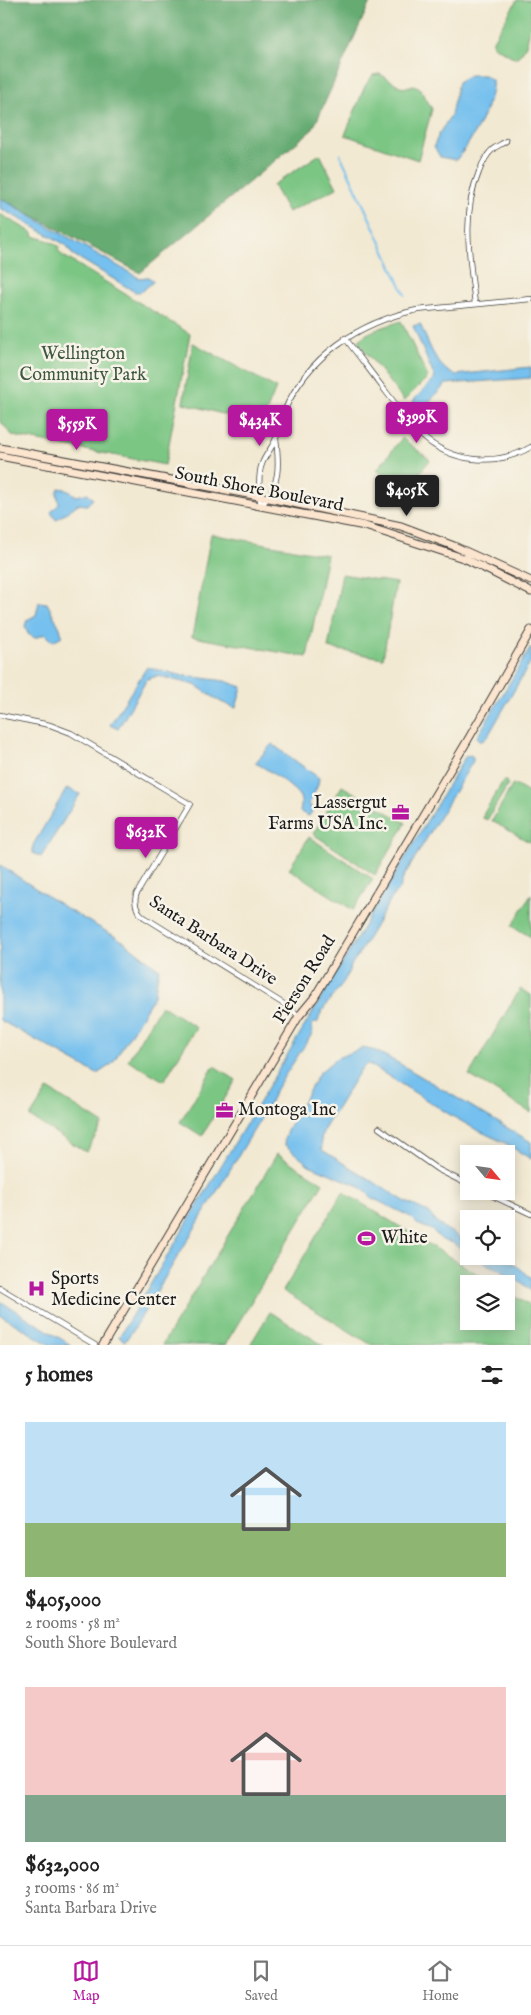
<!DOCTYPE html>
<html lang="en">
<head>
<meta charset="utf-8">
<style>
	:root { --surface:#fff; --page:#f6f6f6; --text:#222; --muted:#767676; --line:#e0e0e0; --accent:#b5179e }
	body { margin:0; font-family:"IM FELL English",serif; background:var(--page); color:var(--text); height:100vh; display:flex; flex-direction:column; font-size:19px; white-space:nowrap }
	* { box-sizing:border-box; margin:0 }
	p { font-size:16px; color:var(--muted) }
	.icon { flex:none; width:28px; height:28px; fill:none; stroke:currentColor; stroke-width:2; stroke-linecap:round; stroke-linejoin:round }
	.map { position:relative; height:1345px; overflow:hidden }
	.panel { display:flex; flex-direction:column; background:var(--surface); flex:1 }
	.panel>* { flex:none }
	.needle { width:32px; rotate:119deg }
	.buttons { position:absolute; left:460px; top:1145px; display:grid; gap:10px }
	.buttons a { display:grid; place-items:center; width:55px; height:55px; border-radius:0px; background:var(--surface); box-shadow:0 2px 12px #0003; font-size:25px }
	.price { position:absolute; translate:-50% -42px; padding:0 11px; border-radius:5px; background:var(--accent); color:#fff; font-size:16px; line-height:32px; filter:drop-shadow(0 1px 2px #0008) }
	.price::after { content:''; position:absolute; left:50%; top:30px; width:15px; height:11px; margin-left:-8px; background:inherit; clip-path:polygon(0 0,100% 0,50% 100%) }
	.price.selected { background:#222; color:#fff }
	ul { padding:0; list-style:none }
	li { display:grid; align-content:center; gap:10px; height:265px; padding:0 25px }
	li span { display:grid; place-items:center; height:155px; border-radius:0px; color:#555 }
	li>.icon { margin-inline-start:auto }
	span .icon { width:90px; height:90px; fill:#fffc; stroke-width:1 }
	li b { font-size:21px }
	h2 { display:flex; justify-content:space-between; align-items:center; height:60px; padding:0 25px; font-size:21px }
	.dock { display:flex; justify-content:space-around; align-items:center; height:70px; border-top:1px solid var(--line); background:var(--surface); font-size:14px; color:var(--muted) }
	.dock a { display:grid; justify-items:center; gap:2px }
	.dock .selected { color:var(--accent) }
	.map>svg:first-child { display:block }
	.green { fill:#7cc684; stroke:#4c7150 }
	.forest { fill:#65ab72; stroke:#406447 }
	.water { fill:#74c0ee; stroke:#486e85 }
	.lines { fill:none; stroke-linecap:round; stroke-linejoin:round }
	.stream { stroke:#74c0ee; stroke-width:2 }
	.street-casing { stroke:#3c3b37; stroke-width:6 }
	.secondary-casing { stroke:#3c3b37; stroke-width:9 }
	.street { stroke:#fff; stroke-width:4.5 }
	.secondary { stroke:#fce5cf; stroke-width:7 }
	.labels { text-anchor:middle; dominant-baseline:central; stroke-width:5; stroke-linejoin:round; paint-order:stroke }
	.park-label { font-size:18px; fill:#3e5840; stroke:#f7f3e8 }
	.street-label { font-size:18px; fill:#1c1c1c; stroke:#f7f3e8 }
	.poi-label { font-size:18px; fill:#1c1c1c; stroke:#f7f3e8; text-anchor:start }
</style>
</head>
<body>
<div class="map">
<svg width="531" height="1345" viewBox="0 0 531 1345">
	<rect width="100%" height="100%" fill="#f7f3e8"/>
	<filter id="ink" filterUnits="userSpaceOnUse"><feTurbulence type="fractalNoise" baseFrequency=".02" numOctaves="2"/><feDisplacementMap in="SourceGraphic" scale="10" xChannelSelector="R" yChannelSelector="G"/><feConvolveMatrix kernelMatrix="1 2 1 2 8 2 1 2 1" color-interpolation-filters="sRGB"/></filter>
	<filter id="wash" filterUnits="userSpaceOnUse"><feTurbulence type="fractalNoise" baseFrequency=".0096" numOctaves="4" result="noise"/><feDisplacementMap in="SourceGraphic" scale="20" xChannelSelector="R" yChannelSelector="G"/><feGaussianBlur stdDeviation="1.12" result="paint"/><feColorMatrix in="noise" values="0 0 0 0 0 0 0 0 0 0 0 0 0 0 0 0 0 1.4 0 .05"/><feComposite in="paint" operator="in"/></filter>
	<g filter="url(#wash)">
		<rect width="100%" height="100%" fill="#f2e9d2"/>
		<!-- green -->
		<path class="green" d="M517 0H531C531 18 531 51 515 58L493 46V40Z
			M380 74 403 88 414 85 420 88 432 109 418 160 345 135 365 86 373 75Z
			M320 154 337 188 288 212 273 185Z
			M0 214 33 233V236L47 240 60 247 58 250 62 255 190 334 165 465 13 436 0 421Z
			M401 321 428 377 404 401 358 342C362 332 391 325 401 321Z
			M193 343 276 388 261 425 183 403Z
			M402 438 430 460 404 492 377 470Z
			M211 534 327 555 307 657 192 637Z
			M342 574 396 583 383 658 328 648Z
			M503 781H506L508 785 487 820 483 818 484 813Z
			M513 784 531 794V843L492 821Z
			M342 786 406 823 375 875 313 834Z
			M309 837 373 879 353 910 289 869Z
			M531 895V937L512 926Z
			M520 989 531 995V1113L469 1075Z
			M161 1005 196 1027 164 1081 128 1060Z
			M214 1066 236 1080 202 1136 180 1122Z
			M48 1089 103 1124 86 1152 30 1117Z
			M277 1154 323 1183 225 1345H162Z
			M343 1192 494 1284H469V1321H506V1291L531 1306V1345H372L283 1291Z
			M270 1312 323 1345H250Z"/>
		<!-- forest -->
		<path class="forest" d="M0 0H371L313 129 140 273 0 198Z"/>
		<!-- water -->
		<path class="water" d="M470 75H484L492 80C495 100 470 145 456 160L440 157 434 146 439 134 451 115 458 82Z
			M0 198 139 278 148 277 154 281 141 292H135L72 254 66 245 0 208Z
			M420 324C428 341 436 368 455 375L531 367V378L446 384 423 408 414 407 413 401 435 378 413 326Z
			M59 488 65 489 77 496 88 493 93 499 87 505 78 504 56 520 51 512 59 504 57 493Z
			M39 602 47 603 60 628 62 636 53 641 45 634 35 638 28 634 25 626 27 620 36 615Z
			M531 647V661L488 736 482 741H479L477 737Z
			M147 667 179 675 225 681 242 687 236 708 221 702 195 685 158 676 147 679 118 729 110 725Z
			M272 744 319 778 318 785 309 804 313 810 309 816 300 812C301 807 302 802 300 797 295 788 265 767 255 763Z
			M470 755 473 757V761L403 878 400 888 394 894 357 957C350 964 349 973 344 981 336 996 321 1006 318 1022L312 1024V1034L276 1089 266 1110 134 1329 125 1341 119 1337 465 757Z
			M67 788 80 794 41 857 33 853V845Z
			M0 865 67 909 123 941 159 969 154 996 112 1064 97 1074 0 1020Z
			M363 1048 376 1051 400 1064 531 1142V1159L505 1143 477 1130 452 1116 369 1064H367L361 1069 323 1131 321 1139 322 1150 406 1202 428 1212 438 1224 469 1243V1254L453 1243 442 1240 432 1230 417 1224 409 1216 374 1199 359 1186 309 1165 285 1145 284 1140 287 1131 319 1073 337 1058Z
			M477 1256C502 1256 512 1260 531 1278V1291L521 1282 509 1278 501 1270 490 1266Z
			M0 1301 71 1345H50L0 1315Z"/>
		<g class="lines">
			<!-- stream -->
			<path class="stream" d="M340 154 405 295"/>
		</g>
	</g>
	<g filter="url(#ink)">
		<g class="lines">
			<defs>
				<path id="street" d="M475 304C470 260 461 215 479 172 482 164 486 155 493 149 497 146 502 144 506 141
					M345 338C359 356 373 375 387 393 398 407 408 422 421 435 451 463 496 467 531 447
					M261 506C259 496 258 473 262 464 265 455 273 447 276 438 280 429 281 420 284 412 307 356 360 322 417 310L531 299
					M261 506C281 486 279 463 276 438
					M0 715 50 725 71 733 190 804 136 895C134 904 136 911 144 917L287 1006 299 1016
					M379 1128 437 1169 469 1185
					M482 1191 531 1214
					M0 1288 95 1345"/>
				<path id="secondary" d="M0 448 269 498 401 526 454 546 531 581
					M0 456 365 526 466 559 531 592
					M103 1345 299 1016 314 998 466 743 531 630"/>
			</defs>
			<!-- street casing -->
			<use href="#street" class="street-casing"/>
			<!-- secondary casing -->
			<use href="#secondary" class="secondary-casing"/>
			<!-- street -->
			<use href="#street" class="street"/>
			<!-- secondary -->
			<use href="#secondary" class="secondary"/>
		</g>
	</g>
	<!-- icons -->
	<defs>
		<symbol id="office-bare" viewBox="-9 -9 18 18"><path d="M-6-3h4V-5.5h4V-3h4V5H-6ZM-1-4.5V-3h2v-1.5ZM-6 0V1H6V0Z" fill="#b5179e" stroke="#f7f3e8" stroke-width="2.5" paint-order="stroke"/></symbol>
		<symbol id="stadium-bare" viewBox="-9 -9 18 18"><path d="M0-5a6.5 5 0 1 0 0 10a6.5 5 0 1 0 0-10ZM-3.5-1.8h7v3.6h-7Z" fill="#b5179e" stroke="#f7f3e8" stroke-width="2.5" paint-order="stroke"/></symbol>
		<symbol id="hospital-bare" viewBox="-9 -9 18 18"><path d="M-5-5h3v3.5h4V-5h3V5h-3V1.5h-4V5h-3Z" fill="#b5179e" stroke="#f7f3e8" stroke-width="2.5" paint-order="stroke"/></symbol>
	</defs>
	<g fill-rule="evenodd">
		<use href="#office-bare" x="388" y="800" width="25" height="25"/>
		<use href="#office-bare" x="212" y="1098" width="25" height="25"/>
		<use href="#stadium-bare" x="354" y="1226" width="25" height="25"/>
		<use href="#hospital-bare" x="24" y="1276" width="25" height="25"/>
	</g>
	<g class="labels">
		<!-- park labels -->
		<g class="park-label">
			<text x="83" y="354">Wellington<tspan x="83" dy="21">Community Park</tspan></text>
		</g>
		<!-- street labels -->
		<g class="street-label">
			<text transform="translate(259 490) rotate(11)">South Shore Boulevard</text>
			<text transform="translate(213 941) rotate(33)">Santa Barbara Drive</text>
			<text transform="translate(305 980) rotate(-58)">Pierson Road</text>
		</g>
		<!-- poi labels -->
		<g class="poi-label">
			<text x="387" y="803" text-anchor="end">Lassergut<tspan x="387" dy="21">Farms USA Inc.</tspan></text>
			<text x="238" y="1110">Montoga Inc</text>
			<text x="381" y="1238">White</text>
			<text x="51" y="1279">Sports<tspan x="51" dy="21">Medicine Center</tspan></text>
		</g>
	</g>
</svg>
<div class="buttons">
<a><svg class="needle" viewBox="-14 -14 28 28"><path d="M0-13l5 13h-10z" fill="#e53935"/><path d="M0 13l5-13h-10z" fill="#767676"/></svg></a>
<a><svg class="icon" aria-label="locate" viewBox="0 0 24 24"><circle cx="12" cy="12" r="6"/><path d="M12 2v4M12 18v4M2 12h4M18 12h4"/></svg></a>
<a><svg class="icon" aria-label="layers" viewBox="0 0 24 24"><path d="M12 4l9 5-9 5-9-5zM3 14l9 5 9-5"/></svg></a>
</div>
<b class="price" style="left:417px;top:444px">$399K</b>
<b class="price" style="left:260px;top:447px">$434K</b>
<b class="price" style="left:77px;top:451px">$559K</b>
<b class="price selected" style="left:407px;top:517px">$405K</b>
<b class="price" style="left:146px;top:859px">$632K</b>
</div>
<section class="panel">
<h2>5 homes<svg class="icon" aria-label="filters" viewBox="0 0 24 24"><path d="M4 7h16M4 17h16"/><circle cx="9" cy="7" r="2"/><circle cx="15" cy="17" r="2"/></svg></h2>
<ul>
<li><span style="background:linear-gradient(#bfe0f5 65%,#8fb573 0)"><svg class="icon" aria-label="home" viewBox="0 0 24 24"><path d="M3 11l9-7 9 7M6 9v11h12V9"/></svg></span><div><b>$405,000</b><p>2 rooms · 58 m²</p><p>South Shore Boulevard</p></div></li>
<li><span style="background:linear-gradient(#f6c9c9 70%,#7fa58c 0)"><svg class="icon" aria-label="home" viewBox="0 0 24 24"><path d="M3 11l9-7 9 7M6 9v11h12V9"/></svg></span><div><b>$632,000</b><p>3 rooms · 86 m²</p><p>Santa Barbara Drive</p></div></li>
</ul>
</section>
<nav class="dock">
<a class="selected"><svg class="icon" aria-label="map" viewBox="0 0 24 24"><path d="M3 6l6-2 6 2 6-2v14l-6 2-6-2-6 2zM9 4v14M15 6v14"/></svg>Map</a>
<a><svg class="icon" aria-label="saved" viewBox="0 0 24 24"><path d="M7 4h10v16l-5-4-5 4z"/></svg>Saved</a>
<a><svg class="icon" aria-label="home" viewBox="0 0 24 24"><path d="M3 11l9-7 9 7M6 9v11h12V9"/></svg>Home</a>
</nav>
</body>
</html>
